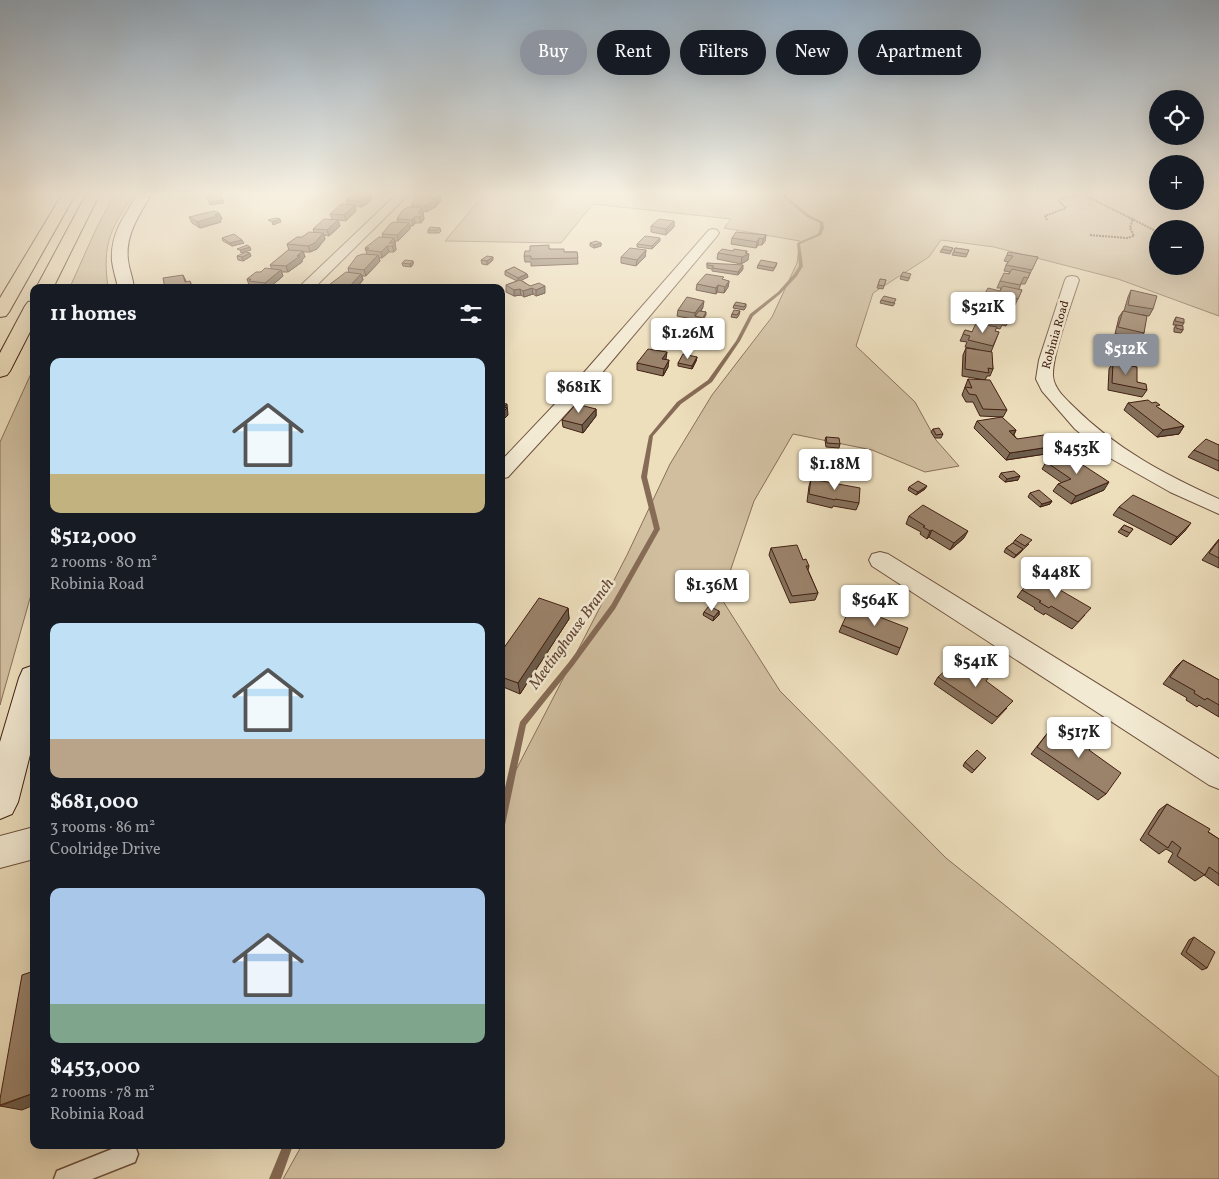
<!DOCTYPE html>
<html lang="en">
<head>
<meta charset="utf-8">
<style>
	:root { --surface:#171b24; --page:#20242c; --text:#f1f3f6; --muted:#9ea1a6; --accent:#8c9099 }
	body { margin:0; font-family:Vollkorn,serif; background:var(--page); color:var(--text); height:100vh; display:flex; flex-direction:column; font-size:19px; white-space:nowrap }
	* { box-sizing:border-box; margin:0 }
	p { font-size:16px; color:var(--muted) }
	.icon { flex:none; width:28px; height:28px; fill:none; stroke:currentColor; stroke-width:2; stroke-linecap:round; stroke-linejoin:round }
	.map { position:relative; flex:1; overflow:hidden }
	.sheet { position:absolute; left:30px; top:284px; width:475px; height:865px; display:flex; flex-direction:column; background:var(--surface); border-radius:10px; box-shadow:0 5px 20px #0002 }
	.sheet>* { flex:none }
	.guide { position:absolute; left:520px; top:30px; width:475px; height:45px; display:flex; gap:10px }
	.tools { position:absolute; left:1149px; top:90px; display:grid; gap:10px }
	.tools a { display:grid; place-items:center; width:55px; height:55px; border-radius:50%; background:var(--surface); box-shadow:0 5px 20px #0002; font-size:25px }
	.price { position:absolute; translate:-50% -42px; padding:0 11px; border-radius:5px; background:#fff; color:#222; font-size:16px; line-height:32px; filter:drop-shadow(0 1px 2px #0008) }
	.price::after { content:''; position:absolute; left:50%; top:30px; width:15px; height:11px; margin-left:-8px; background:inherit; clip-path:polygon(0 0,100% 0,50% 100%) }
	.price.selected { background:var(--accent); color:#fff }
	ul { padding:0; list-style:none }
	li { display:grid; align-content:center; gap:10px; height:265px; padding:0 20px }
	li span { display:grid; place-items:center; height:155px; border-radius:10px; color:#555 }
	li>.icon { margin-inline-start:auto }
	span .icon { width:90px; height:90px; fill:#fffc; stroke-width:1 }
	li b { font-size:21px }
	h2 { display:flex; justify-content:space-between; align-items:center; height:60px; padding:0 20px; font-size:21px }
	.pill { padding:0 18px; border-radius:22px; background:var(--surface); box-shadow:0 5px 20px #0002; font-size:18px; line-height:45px }
	.pill.selected { background:var(--accent); color:#fff }
	.map>svg:first-child { display:block }
	.green { fill:#d0be9f; stroke:#896f59; fill-rule:evenodd }
	.lines { fill:none; stroke-linecap:round; stroke-linejoin:round }
	.stream { fill:#866b56; fill-rule:evenodd }
	.lane-casing { stroke:#6d503d; stroke-width:3 }
	.street-casing { stroke:#6d503d; stroke-width:2 }
	.secondary-casing { stroke:#422013; stroke-width:2 }
	.highway-casing { stroke:#422013; stroke-width:2 }
	.path { stroke:#422013; stroke-width:2; stroke-dasharray:2 1; stroke-linecap:butt }
	.lane { fill:#f3ead3; fill-rule:evenodd }
	.street { fill:#f3ead3; fill-rule:evenodd }
	.secondary { fill:#f3ead3; fill-rule:evenodd }
	.highway { fill:#eddebc; fill-rule:evenodd }
	.wall { fill:#85715c; stroke:#422013 }
	.shaded-wall { fill:#6c5c4b; stroke:#422013 }
	.building { fill:#9b836b; stroke:#422013 }
	.labels { text-anchor:middle; dominant-baseline:central; stroke-width:5; stroke-linejoin:round; paint-order:stroke }
	.far-street-label { font-size:12px; fill:#422013; stroke:#f3ead3 }
	.water-label { font-size:16px; font-style:italic; fill:#644635; stroke:#f3ead3 }
</style>
</head>
<body>
<div class="map">
<svg width="1219" height="1179" viewBox="0 0 1219 1179">
	<rect width="100%" height="100%" fill="#eddebc"/>
	<filter id="stains"><feTurbulence type="fractalNoise" baseFrequency=".004" numOctaves="4"/><feColorMatrix values="0 0 0 0 .2 0 0 0 0 .09 0 0 0 0 .02 0 0 0 .5 -.17"/></filter>
	<radialGradient id="worn" r=".72"><stop offset=".6" stop-color="#630" stop-opacity="0"/><stop offset="1" stop-color="#630" stop-opacity=".3"/></radialGradient>
	<!-- green -->
	<path class="green" d="M115 193H136C110 227 102 245 108 287H70L96 229Z
		M485 193H1157L1158 201H1195V193H1219V316L1118 279 994 247 941 240 929 257 873 293 856 346 915 402 936 440 959 466 925 472 872 450 793 434 754 501 721 598 780 691 946 858 1219 1077V1179H283L302 1145H501V799L627 555 670 464 712 395 772 317 797 263 800 241 724 228 731 219 593 204 561 243 445 241ZM1158 229H1195V266H1158Z
		M34 367V584L0 705V442Z"/>
	<g class="lines">
		<!-- stream -->
		<path class="stream" d="M782 193H786V196L809 215 823 222 824 228 821 235 800 244 803 266 797 276 780 294 753 316 740 341 712 382 681 404 653 436 647 477 660 529 615 609 573 666 526 725 505 825 504 828 501 829V805L520 722 569 662 611 605 654 529 641 477 649 436 677 402 708 380 736 341 750 314 778 292 794 274 799 266 797 243 818 234 820 228V223L807 217 783 197Z
			M283 1145H293L281 1179H269Z"/>
		<defs>
			<path id="lane" d="M122 1145 135 1146 138 1154 135 1162 92 1179H54L57 1171Z"/>
			<path id="street" d="M398 193H410L314 288H298Z
				M713 229 717 230 719 233 717 236 585 393 508 477 501 479V461L573 385 709 230Z
				M1072 276 1077 277 1079 280C1072 302 1052 355 1053 376 1054 389 1066 399 1074 407 1116 449 1166 475 1219 499V514L1170 492 1110 458 1075 429 1042 391 1036 379 1039 360 1065 280 1067 277Z
				M880 552 888 554 1219 759V789L1209 785 872 566 869 560 872 554Z
				M34 827V859L0 868V836Z"/>
			<path id="secondary" d="M139 193H152C140 214 125 234 128 260 129 269 133 278 134 288H118C116 278 113 270 112 261 110 234 125 214 139 193Z
				M34 665V739L18 802 12 814 0 819V742L19 678 23 669Z"/>
			<path id="highway" d="M63 193H76L9 312 6 316 0 317V298Z
				M87 193H100L53 288H36Z
				M34 301V324L10 371 7 375 0 377V353L25 306 28 302Z"/>
		</defs>
		<!-- lane casing -->
		<use href="#lane" class="lane-casing"/>
		<!-- street casing -->
		<use href="#street" class="street-casing"/>
		<!-- secondary casing -->
		<use href="#secondary" class="secondary-casing"/>
		<!-- highway casing -->
		<use href="#highway" class="highway-casing"/>
		<!-- path -->
		<path class="path" d="M1080 193 1158 232
			M1047 220 1045 216 1066 208 1059 201 1061 199 1081 194
			M1090 235 1127 238 1134 236 1130 228 1133 218"/>
		<!-- lane -->
		<use href="#lane" class="lane"/>
		<!-- street -->
		<use href="#street" class="street"/>
		<!-- secondary -->
		<use href="#secondary" class="secondary"/>
		<!-- highway -->
		<use href="#highway" class="highway"/>
	</g>
	<!-- wall -->
	<path class="wall" d="M425 193H443L440 197 441 201 438 204H436L437 206 426 212 423 211 424 219 421 223H415L413 226H410V229L398 241H395L396 250 394 252H389L382 258H379L380 261 366 276H362L363 280 356 288H330L329 285 349 273 348 268 367 254 365 248 383 237 382 234 398 222 397 219 412 207 411 205 425 194Z
		M371 194 372 199 367 204 361 207 355 206 356 211 346 221 338 220 340 226 329 236 324 235 325 239 317 249 310 252H303L305 257 302 260V262L288 272H281L283 276 269 288 252 287 251 285H249L247 279 261 272 272 269 270 265 289 250 287 244 314 232 313 229 332 219 330 214 348 205 346 200Z
		M219 213 222 219 220 220 221 222 200 228 192 223 189 217Z
		M674 221V227L666 235 651 232V226Z
		M440 228 441 231 439 233H428V230Z
		M766 235 765 241 762 245H758L756 248 731 244 732 238Z
		M222 238 244 243 232 246 223 241Z
		M660 241 652 249 637 247V244Z
		M590 243H601V246L594 248 590 246Z
		M953 248 950 254 940 252 942 249Z
		M955 248 969 250 966 257 952 255Z
		M549 249 564 252H577L578 264 531 266V262H525L524 256Z
		M646 250 645 257 636 266 621 263V257Z
		M733 251H747L746 254 748 260 741 264 717 259 718 253Z
		M1007 255 1038 257 1025 284H1021L1019 289 1022 290 1015 305 1011 304 1009 309 1014 310 1006 326 1002 325 1000 329 996 328 995 331 999 332 991 352 993 369 990 376H987L985 380 962 376 963 355 966 348 979 350 965 347 967 342 960 341 965 330 972 332 980 324 988 305 981 303 983 297 1000 291 1001 288H997L1000 281 1010 272 1004 271 1006 265 1008 262 1004 261Z
		M237 256H251L243 261 238 260Z
		M481 260H493L487 265 482 264Z
		M413 261V264L411 267 403 266 402 263Z
		M707 263 743 269 738 275 712 271V269L707 268Z
		M777 263 776 266 773 271 757 268 758 265Z
		M514 267 527 274 528 277 521 280 530 286 545 293 536 296 533 294 524 297 521 295 514 296 506 292V285L517 281 505 275V271Z
		M901 276 910 277 908 281 900 279Z
		M880 279 886 280 883 289 877 288Z
		M724 280 729 281 728 287 724 293 717 292 716 294 696 290 697 284Z
		M1131 290 1153 309 1149 316 1137 314 1144 333 1140 339 1139 358 1134 365 1108 358 1113 341 1117 334H1115L1119 317 1123 311H1124L1128 297Z
		M881 300 895 303 893 306 880 303Z
		M746 304V307L744 310 733 308 734 305Z
		M703 307 701 311 706 312V315L702 321 677 316 678 310Z
		M740 311 739 315 737 318 731 317 732 314Z
		M1176 317 1184 323 1182 326 1183 330 1181 333 1174 332V328L1176 325H1173L1174 321Z
		M686 331 676 345 658 341V334Z
		M697 357 696 361 692 369 678 366V363Z
		M666 359 668 367 663 376 637 370V363Z
		M1113 362 1147 390 1142 397 1108 390 1109 369Z
		M968 379 1007 410 1003 417 980 416 973 402H966L962 395Z
		M1128 403 1159 408 1184 426 1179 434 1157 437 1124 410Z
		M596 409V416L583 433 563 427 562 420Z
		M977 421 1016 430 1014 435 1017 439 1052 453 1006 460 974 428Z
		M933 429 943 434 941 438H935L931 432Z
		M826 437 840 444 839 448 826 447 825 440Z
		M1219 445V471L1188 457 1194 450Z
		M1046 462 1104 490 1071 504 1053 491 1058 484 1062 483 1042 469Z
		M1001 473 1018 480 1005 482 999 477Z
		M811 479 859 503 856 510 833 506 832 508 807 502 809 486Z
		M909 487 925 489 916 495 908 490Z
		M1030 493 1052 501 1050 504 1040 507 1028 497Z
		M1119 507 1185 531 1171 545 1113 515Z
		M909 516 964 538 950 550 929 537 927 539 920 534 921 532 906 524Z
		M1124 525 1133 529 1127 537 1118 532Z
		M1219 539V568L1202 560Z
		M1015 540 1029 544 1014 558 1004 552 1006 548 1013 543Z
		M771 548 803 560 809 566 808 570 818 593 815 600 790 603 769 555Z
		M1022 590 1085 615 1072 629 1045 613 1044 615 1034 609 1035 608 1017 597Z
		M568 608 569 619 520 694 501 686V652Z
		M719 611V615L713 621 703 615 704 612Z
		M842 625 900 648 897 655 839 632Z
		M1183 660 1219 680V717L1199 705 1197 707 1186 700 1187 698 1163 684 1176 667Z
		M976 675 986 681 1007 708 992 724 934 684 938 677Z
		M1053 726 1089 750 1106 794 1098 800 1031 754Z
		M983 761 972 773 963 766 965 762Z
		M1167 804 1219 839V886L1204 875 1195 881 1168 862 1173 853 1166 849 1159 854 1140 840 1159 810Z
		M1194 937 1207 968 1202 970 1181 954 1189 940Z"/>
	<!-- shaded-wall -->
	<path class="shaded-wall" d="M438 193H443L440 197 441 201 438 204 437 198 439 196Z
		M371 194 372 199 367 204 361 207 360 201Z
		M433 198V201L436 200 437 206 426 212 425 206Z
		M223 200 224 203 210 205 209 202Z
		M355 205 356 211 346 221 344 215Z
		M422 208 424 219 421 223 418 213Z
		M219 213 222 219 220 220 221 222 200 228 197 222Z
		M414 217 415 223 413 226 412 220Z
		M280 219 281 222 273 225 272 222Z
		M338 220 340 226 329 236 327 230Z
		M674 221V227L666 235V229Z
		M409 223 410 229 398 241 397 235Z
		M323 233 325 239 317 249 310 252 308 246Z
		M766 235 765 241 762 245 763 239Z
		M394 238 396 250 394 252 392 246 389 243Z
		M660 238V241L652 249V246Z
		M759 238 758 245 756 248 757 242Z
		M242 240 244 243 232 246 230 243Z
		M601 243V246L594 248V245Z
		M387 246 389 252 382 258 381 252Z
		M250 247 251 250 241 253 240 250Z
		M646 250 645 257 636 266 637 260Z
		M303 251 305 257 302 260V262L288 272 286 266Z
		M747 251 746 255 749 254 748 260 741 264 742 257Z
		M250 253 251 256 243 261 242 257Z
		M378 255 380 261 366 276 364 270Z
		M493 257V260L487 265V261Z
		M413 261V264L411 267 410 264Z
		M743 265V269L738 275V272Z
		M281 270 283 276 269 288H267L265 283Z
		M361 274 363 280 356 288H348Z
		M527 274 528 277 518 282V278Z
		M183 275 186 281 187 287 190 281 193 288H186Z
		M729 281 728 287 724 293 725 287Z
		M718 285 717 292 716 294V288Z
		M545 286V293L536 296V290Z
		M532 288 533 294 524 297 523 291Z
		M520 289 521 295 514 296V290Z
		M704 301 703 307 697 317 695 316V313Z
		M687 325 686 331 676 345 677 338Z
		M667 352 666 359 662 366V359Z
		M503 356 504 362 501 364V357Z
		M697 357 696 361 692 369V366Z
		M669 360 668 367 663 376 664 369Z
		M507 404 508 415 502 421V413L504 407Z
		M596 409V416L583 433 582 425Z
		M1184 426 1179 434 1157 437 1163 430Z
		M1016 430 1012 438 1009 431Z
		M1056 446 1052 453 1006 460 1010 453Z
		M1020 476 1018 480 1005 482 1007 479Z
		M1109 482 1104 490 1071 504 1076 496Z
		M927 486 925 489 916 495 918 492Z
		M1052 501 1050 504 1040 507 1042 504Z
		M1191 523 1185 531 1171 545 1177 537Z
		M932 530 929 537 927 539 930 531Z
		M968 531 964 538 950 550 954 543Z
		M1023 549 1021 552 1014 558 1016 555Z
		M568 608 569 619 520 694 518 683Z
		M719 611V615L713 621 714 617Z
		M34 1093V1105L22 1110 0 1106Z"/>
	<!-- building -->
	<path class="building" d="M354 193H369L371 194 366 198 360 201 346 200Z
		M219 194 223 200 209 202 206 196Z
		M422 194 440 195 437 198H433L431 199 436 200 425 206 411 205 418 196Z
		M341 204 355 205 344 215 330 214Z
		M408 207 422 208 418 213H423L420 217H414L412 220 397 219 402 211Z
		M214 211 219 213 215 215 218 216 197 222 189 217Z
		M276 218 280 219 272 222 268 220Z
		M324 219 338 220 327 230 313 229Z
		M659 219 674 221 666 229 651 226Z
		M394 222 409 223 397 235 382 234 390 224Z
		M430 227 440 228 438 230H428Z
		M309 232 323 233 315 243 308 246 287 244 297 237H302Z
		M736 232 766 235 763 239 759 238 757 242 732 238Z
		M234 234 242 240 230 243 222 238Z
		M645 236 660 238 652 246 637 244Z
		M379 237 394 238 389 243H395L392 246H387L381 252 366 250 369 248H365Z
		M596 241 601 243 594 245 590 243Z
		M247 245 250 247 240 250 237 249Z
		M549 245V249H564V252H577L578 258 531 259V256H524L525 251H530V246Z
		M944 246 953 248 951 251 942 249Z
		M630 248 646 250 637 260 621 257Z
		M955 248 969 250 967 254 954 252Z
		M722 249 733 251 734 249 747 251 745 253 749 254 742 257 718 253Z
		M288 250 303 251 297 256H300L286 266 270 265Z
		M246 252 250 253 242 257 237 256Z
		M1008 252 1038 257 1032 270 1006 265 1013 256 1007 255Z
		M363 254 378 255 364 270 348 268 357 256Z
		M487 256 493 257 487 261 481 260Z
		M405 260 413 261 410 264 402 263Z
		M761 260 777 263 774 268 758 265Z
		M707 263 743 265 738 272 712 268 714 266 707 265Z
		M514 267 527 274 518 278 505 271Z
		M265 268 281 270 265 283 249 281 251 279H247L256 272H261Z
		M1012 269 1030 273 1028 278 1024 277 1020 285 1000 281 1004 273 1009 274Z
		M346 272 361 274 348 288H330L332 285H329Z
		M903 272 911 274 909 278 901 276Z
		M706 274 724 277 722 279 729 281 725 287 718 285 716 288 697 284Z
		M183 275 185 282 190 281 191 286 186 288H165L163 278Z
		M880 279 886 280 884 286 878 285Z
		M520 280 530 286 539 283 545 286 536 290 532 288 523 291 520 289 514 290 506 285Z
		M1003 286 1022 290 1018 299 1014 298 1011 304 983 297 988 288 1000 291Z
		M1131 290 1157 296 1153 309 1128 305Z
		M884 296 896 299 894 303 881 300Z
		M687 297 704 301 695 313 678 310Z
		M736 302 746 304 744 307 734 305Z
		M989 304 1014 310 1009 319 1004 318 1003 322 982 317Z
		M734 310 740 311 737 315 732 314Z
		M699 311 706 312 703 318 695 316Z
		M1123 311 1147 316 1144 333 1118 327Z
		M1176 317 1184 319V323L1175 321Z
		M669 321 687 325 677 338 658 334Z
		M976 323 997 327 995 331 999 332 993 346 968 340 970 336 963 334 965 330 972 332Z
		M1176 325 1183 326V330L1176 328Z
		M1117 334 1142 340 1139 358 1112 351Z
		M966 348 992 352 993 369 988 368 989 373 965 369Z
		M648 349 667 352 662 359 669 360 664 369 637 363Z
		M683 354 697 357 692 366 678 363Z
		M1113 362 1137 367V382L1146 384 1147 390 1112 383Z
		M968 379 990 380 1007 410 983 409 976 395 969 394 965 387 972 388Z
		M1148 400 1152 403 1156 402 1160 405 1156 406 1184 426 1163 430 1128 403Z
		M501 403 507 404 504 407 507 408 502 413Z
		M576 404 596 409 582 425 562 420Z
		M1002 417 1016 430 1009 431 1017 439 1044 435 1056 446 1010 453 977 421Z
		M939 428 943 434 936 435 933 429Z
		M826 437 839 438 840 444 827 443Z
		M1206 439 1219 445V461L1194 450Z
		M1066 454 1109 482 1076 496 1058 484 1071 479 1046 462Z
		M1014 471 1020 476 1007 479 1001 473Z
		M811 479 860 488 859 503 835 499V500L809 494Z
		M918 481 927 486 918 492 909 487Z
		M1039 490 1052 501 1042 504 1030 493Z
		M1133 495 1191 523 1177 537 1119 507Z
		M923 505 968 531 954 543 932 530 930 531 923 527 925 526 909 516Z
		M1124 525 1133 529 1130 533 1121 529Z
		M1021 534 1032 540 1025 546 1015 540Z
		M1219 540V558L1209 553Z
		M1013 543 1023 549 1016 555 1006 548Z
		M797 545 803 560 806 559 809 566H806L818 593 792 596 771 548Z
		M1036 576 1091 608 1078 622 1051 606 1049 608 1039 602 1041 601 1022 590Z
		M539 598 568 608 518 683 501 677V652Z
		M709 606 719 611 714 617 704 612Z
		M851 606 908 628 900 648 842 625Z
		M957 660 976 675 979 672 988 678 986 681 1013 701 997 717 938 677Z
		M1183 660 1219 680V705L1207 698 1205 700 1194 693 1195 691 1170 677Z
		M1053 726 1091 748 1089 750 1121 773 1106 794 1037 747Z
		M977 750 986 758 974 770 965 762Z
		M1167 804 1210 829 1208 832 1219 839V874L1209 867 1205 875 1177 856 1181 848 1172 841 1168 848 1148 834Z
		M1194 937 1215 952 1207 968 1186 952Z
		M34 971V1093L0 1105V1099L22 975Z"/>
	<!-- sky -->
	<linearGradient id="sky" x2="0" y2="1"><stop stop-color="#93abc0"/><stop offset="0.54" stop-color="#f7f0e1"/><stop offset="1" stop-color="#f7f0e1" stop-opacity="0"/></linearGradient>
	<rect width="1219" height="358" fill="url(#sky)"/>
	<g class="labels">
		<!-- far-street labels -->
		<g class="far-street-label">
			<text transform="translate(1056 335) rotate(-74)">Robinia Road</text>
		</g>
		<!-- water labels -->
		<g class="water-label">
			<text transform="translate(572 634) rotate(-54)">Meetinghouse Branch</text>
		</g>
	</g>
	<rect width="100%" height="100%" filter="url(#stains)"/>
	<rect width="100%" height="100%" fill="url(#worn)"/>
</svg>
<div class="tools">
<a><svg class="icon" aria-label="locate" viewBox="0 0 24 24"><circle cx="12" cy="12" r="6"/><path d="M12 2v4M12 18v4M2 12h4M18 12h4"/></svg></a>
<a>+</a>
<a>−</a>
</div>
<b class="price" style="left:983px;top:334px">$521K</b>
<b class="price" style="left:688px;top:360px">$1.26M</b>
<b class="price selected" style="left:1126px;top:376px">$512K</b>
<b class="price" style="left:579px;top:414px">$681K</b>
<b class="price" style="left:1077px;top:475px">$453K</b>
<b class="price" style="left:835px;top:491px">$1.18M</b>
<b class="price" style="left:1056px;top:599px">$448K</b>
<b class="price" style="left:712px;top:612px">$1.36M</b>
<b class="price" style="left:875px;top:627px">$564K</b>
<b class="price" style="left:976px;top:688px">$541K</b>
<b class="price" style="left:1079px;top:759px">$517K</b>
<div class="guide">
<a class="pill selected">Buy</a>
<a class="pill">Rent</a>
<a class="pill">Filters</a>
<a class="pill">New</a>
<a class="pill">Apartment</a>
</div>
<section class="sheet">
<h2>11 homes<svg class="icon" aria-label="filters" viewBox="0 0 24 24"><path d="M4 7h16M4 17h16"/><circle cx="9" cy="7" r="2"/><circle cx="15" cy="17" r="2"/></svg></h2>
<ul>
<li><span style="background:linear-gradient(#bfe0f5 75%,#c2b280 0)"><svg class="icon" aria-label="home" viewBox="0 0 24 24"><path d="M3 11l9-7 9 7M6 9v11h12V9"/></svg></span><div><b>$512,000</b><p>2 rooms · 80 m²</p><p>Robinia Road</p></div></li>
<li><span style="background:linear-gradient(#bfe0f5 75%,#b9a48a 0)"><svg class="icon" aria-label="home" viewBox="0 0 24 24"><path d="M3 11l9-7 9 7M6 9v11h12V9"/></svg></span><div><b>$681,000</b><p>3 rooms · 86 m²</p><p>Coolridge Drive</p></div></li>
<li><span style="background:linear-gradient(#a9c7e8 75%,#7fa58c 0)"><svg class="icon" aria-label="home" viewBox="0 0 24 24"><path d="M3 11l9-7 9 7M6 9v11h12V9"/></svg></span><div><b>$453,000</b><p>2 rooms · 78 m²</p><p>Robinia Road</p></div></li>
</ul>
</section>
</div>
</body>
</html>
